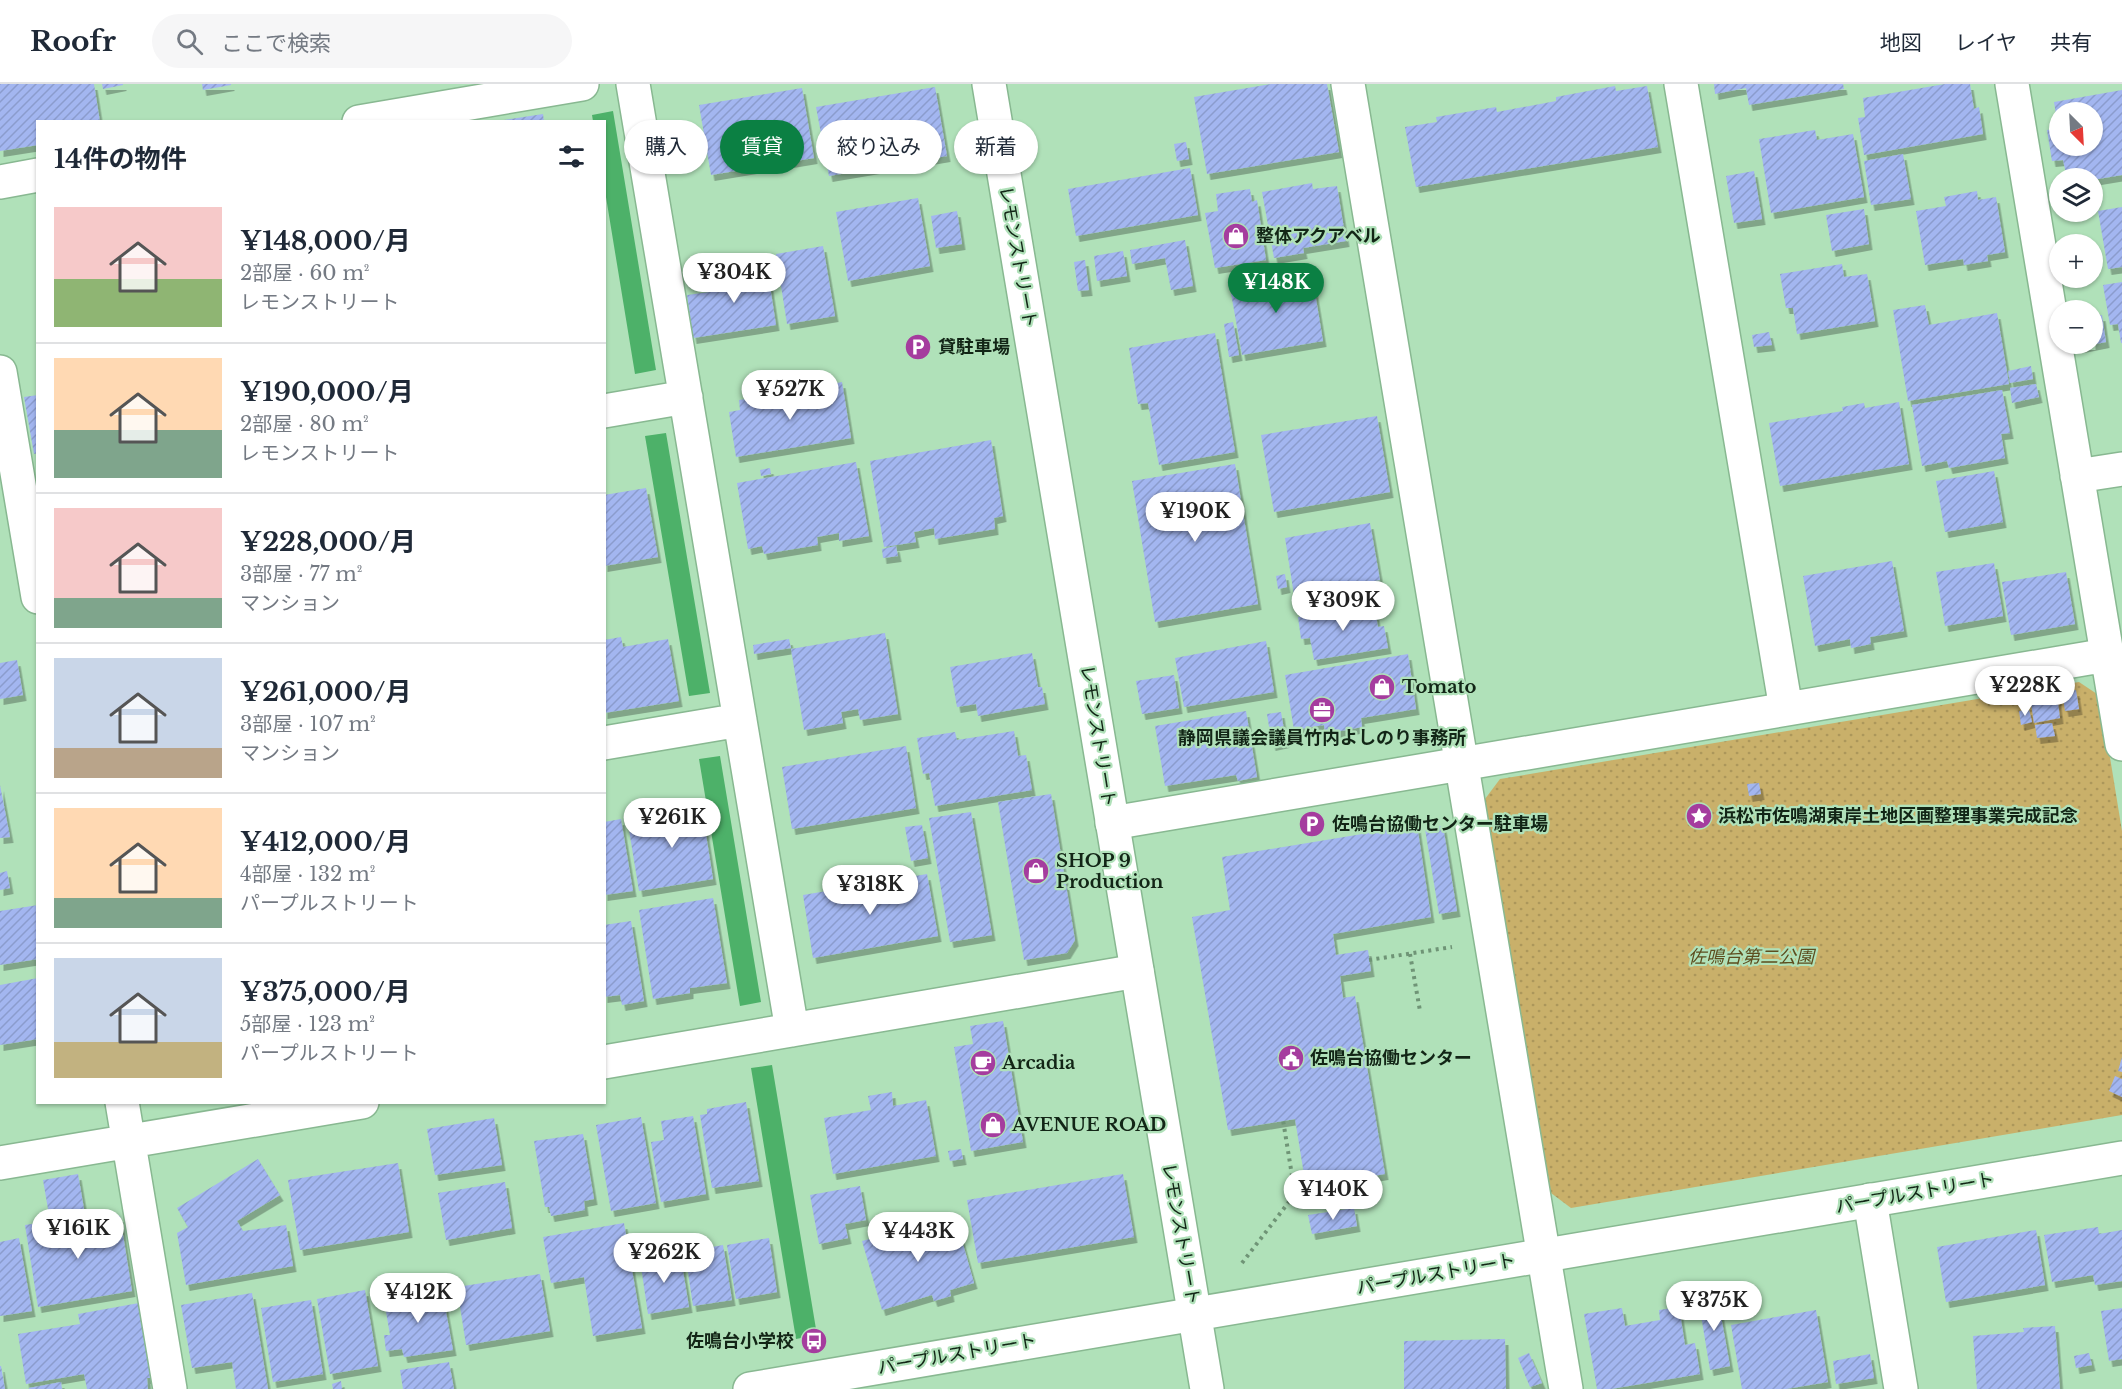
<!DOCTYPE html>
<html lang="ja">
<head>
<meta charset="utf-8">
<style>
	:root { --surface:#fff; --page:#f6f6f7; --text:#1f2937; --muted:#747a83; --line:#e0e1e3; --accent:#0b8043 }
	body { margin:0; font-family:"Libre Baskerville","Noto Sans JP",serif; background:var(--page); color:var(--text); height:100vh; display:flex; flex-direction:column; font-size:22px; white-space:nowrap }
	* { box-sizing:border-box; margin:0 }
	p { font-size:20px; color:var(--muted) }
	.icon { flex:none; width:33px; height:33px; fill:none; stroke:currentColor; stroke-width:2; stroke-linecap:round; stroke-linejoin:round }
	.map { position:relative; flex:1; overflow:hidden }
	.panel { position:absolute; left:36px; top:36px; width:570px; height:984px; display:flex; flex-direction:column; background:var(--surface); border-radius:0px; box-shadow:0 2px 4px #0004 }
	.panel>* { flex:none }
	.banner { position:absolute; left:624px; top:36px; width:570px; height:54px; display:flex; gap:12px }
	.needle { width:39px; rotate:156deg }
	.controls { position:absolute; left:2049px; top:18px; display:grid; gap:12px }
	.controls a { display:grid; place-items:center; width:54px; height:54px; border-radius:50%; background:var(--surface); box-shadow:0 2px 4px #0004; font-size:30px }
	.price { position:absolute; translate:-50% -51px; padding:0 14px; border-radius:21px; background:#fff; color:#222; font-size:20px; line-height:39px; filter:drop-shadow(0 2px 3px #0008) }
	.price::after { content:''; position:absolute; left:50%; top:36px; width:18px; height:14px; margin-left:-9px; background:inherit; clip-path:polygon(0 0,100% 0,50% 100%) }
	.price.on { background:var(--accent); color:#fff }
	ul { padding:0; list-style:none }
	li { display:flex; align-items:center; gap:18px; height:150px; padding:0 18px }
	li+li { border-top:2px solid var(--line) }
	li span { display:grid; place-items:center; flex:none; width:168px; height:120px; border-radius:0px; color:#555 }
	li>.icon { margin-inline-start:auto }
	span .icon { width:72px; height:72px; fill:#fffc; stroke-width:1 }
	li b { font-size:26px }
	h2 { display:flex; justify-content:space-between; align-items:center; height:72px; padding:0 18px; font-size:26px }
	.tag { padding:0 21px; border-radius:27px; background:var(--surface); box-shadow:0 2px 4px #0004; font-size:21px; line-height:54px }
	.tag.on { background:var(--accent); color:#fff }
	header { display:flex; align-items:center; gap:36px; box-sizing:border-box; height:84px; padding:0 30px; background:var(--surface); border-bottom:2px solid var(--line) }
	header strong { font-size:28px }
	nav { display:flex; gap:33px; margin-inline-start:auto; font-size:21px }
	.search { width:420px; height:54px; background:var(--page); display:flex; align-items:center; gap:15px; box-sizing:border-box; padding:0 21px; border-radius:33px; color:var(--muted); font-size:22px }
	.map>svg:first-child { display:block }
	.park { fill:url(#park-dots) }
	.water { fill:#4db169 }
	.building { fill:url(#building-hatch); filter:url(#shadow) }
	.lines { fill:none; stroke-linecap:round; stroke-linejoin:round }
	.street-casing { stroke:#88b891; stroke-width:36 }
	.secondary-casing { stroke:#88b891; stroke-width:36 }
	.path { stroke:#6f9476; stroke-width:4; stroke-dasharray:3 4.5; stroke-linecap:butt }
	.street { stroke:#fff; stroke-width:33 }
	.secondary { stroke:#fff; stroke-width:33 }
	.labels { text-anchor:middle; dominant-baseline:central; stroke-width:4.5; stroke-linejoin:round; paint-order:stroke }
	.poi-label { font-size:18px; font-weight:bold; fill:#122516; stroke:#b0e1b9; text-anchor:start }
	.street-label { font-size:18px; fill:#122516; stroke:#b0e1b9 }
	.park-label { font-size:18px; font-style:italic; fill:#5d4d1e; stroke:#b0e1b9 }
</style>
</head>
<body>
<header>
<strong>Roofr</strong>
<div class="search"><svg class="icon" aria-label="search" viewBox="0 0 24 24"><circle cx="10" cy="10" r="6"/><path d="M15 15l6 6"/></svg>ここで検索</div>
<nav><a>地図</a><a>レイヤ</a><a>共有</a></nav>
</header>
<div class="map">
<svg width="2122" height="1305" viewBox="0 0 2122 1305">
	<defs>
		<pattern id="park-dots" width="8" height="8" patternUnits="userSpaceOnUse" patternTransform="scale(1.5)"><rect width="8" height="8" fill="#c9b06a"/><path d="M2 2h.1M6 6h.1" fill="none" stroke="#ac975b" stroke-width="1.8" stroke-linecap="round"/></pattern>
		<pattern id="building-hatch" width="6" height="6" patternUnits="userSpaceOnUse" patternTransform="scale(1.5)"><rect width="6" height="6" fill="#a3b6f0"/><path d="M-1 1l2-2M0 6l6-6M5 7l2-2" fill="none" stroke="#8b9ccd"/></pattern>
		<filter id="shadow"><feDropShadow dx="3.5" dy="6" stdDeviation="0" flood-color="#0004"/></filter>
	</defs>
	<rect width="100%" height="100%" fill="#b0e1b9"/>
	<!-- park -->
	<path class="park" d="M2079 598 2100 612 2122 747V1031L1571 1124 1551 1109 1485 715 1500 695Z"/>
	<!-- water -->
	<path class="water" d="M613 27 656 286 635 290 605 107 604 38 593 37 592 31Z
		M666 349 710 609 689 612 645 352Z
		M720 672 761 918 740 922 699 675Z
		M772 981 817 1251 796 1255 751 984Z"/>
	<!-- building -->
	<path class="building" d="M0 0H94L100 38H38V61L0 67Z
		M102 0H123V1L103 5Z
		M202 0H231V1L203 6Z
		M1271 0H1327L1339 68 1207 90 1194 13Z
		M1714 0H1843L1844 5 1749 21 1746 4 1715 10Z
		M1945 0H1970L1974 25 1979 23 1983 50 1864 71 1858 34 1865 33 1863 14Z
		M1615 2 1616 7 1647 2 1658 63 1416 103 1405 43 1437 38 1436 33 1496 23 1497 28 1556 17V13Z
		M935 3 947 72 829 92 816 23Z
		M802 4 814 74 711 91 699 21Z
		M2122 6V91L2092 96 2067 94 2063 76 2052 77 2047 46 2060 44V62H2092V28H2060L2058 43 2054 18Z
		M543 30 544 38 504 36Z
		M1815 46 1817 56 1853 50 1864 113 1771 129 1759 55Z
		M1186 58 1189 75 1177 77 1174 60Z
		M1903 70 1911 115 1871 121 1864 77Z
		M1190 84 1198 131 1076 152 1068 105Z
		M1754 87 1762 135 1734 139 1726 92Z
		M1312 99 1313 105 1337 102 1346 157 1303 164 1304 169 1274 174 1262 108Z
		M1250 105 1252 118 1257 116 1266 176 1215 184 1205 129 1218 127 1216 110Z
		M1977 107 1978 116 1996 113 2005 168 1987 171 1988 177 1964 181 1963 175 1925 181 1916 127 1946 122 1944 113Z
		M918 114 930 182 848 197 836 128Z
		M2122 123V183L2108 185 2098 127Z
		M1864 125 1869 160 1832 167 1826 131Z
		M957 127 962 160 936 164 931 132Z
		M1185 156 1193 202 1171 206 1165 174 1132 180 1130 166Z
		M823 162 835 232 787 240 776 170Z
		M1123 167 1127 192 1097 197 1094 172Z
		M766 176 776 241 693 254 687 211 717 207 715 198 741 194 739 181Z
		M1085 176 1089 206 1078 207 1074 178Z
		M1842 180 1844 193 1867 190 1875 237 1797 250 1793 224H1786L1780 190Z
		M1312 191 1323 257 1242 271 1229 198 1263 193 1264 199Z
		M2122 198V259H2121L2118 240 2110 241 2103 201Z
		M1925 221 1929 241 1997 229 2009 300 1908 317 1893 226Z
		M2102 231 2106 258 2081 263 2080 260H2092V233Z
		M1233 238 1239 271 1229 273 1224 240Z
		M1769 248 1772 261 1754 263 1752 251Z
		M1215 249 1235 368 1159 381 1148 319 1138 320 1129 264Z
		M2031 282 2033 295 2010 299 2008 287Z
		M842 298 851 354 736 373 729 328 740 326 739 316 791 308 792 317 819 313 817 303Z
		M2036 300 2039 313 2012 319 2010 304Z
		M2002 306 2010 349 2001 350 2005 374 1949 384 1947 377 1922 382 1912 321Z
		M38 311V369L34 370 24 313Z
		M1899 318 1909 380 1780 402 1769 339 1843 327 1842 323 1864 319 1865 324Z
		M1377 332 1390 408 1274 428 1261 351Z
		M991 356 1003 432 994 434 995 445 935 455 934 444 914 448 916 458 884 463 870 377Z
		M856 378 869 452 839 457V449L817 453 818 461 764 470 762 462 748 465 737 399Z
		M1235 380 1258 520 1155 538 1132 397Z
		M770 384 771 390 761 392 760 386Z
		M1994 387 2003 438 1945 448 1936 397Z
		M646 404 658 473 604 482V411Z
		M1370 439 1380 496 1294 511 1285 454Z
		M896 462 898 472 883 474 882 465Z
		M1892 477 1904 547 1870 553 1871 560 1851 564 1850 555 1815 562 1803 492Z
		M1994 479 2003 532 1945 542 1936 488Z
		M2066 488 2075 540 2011 551 2002 498Z
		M1285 490 1287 503 1278 505 1276 492Z
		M1374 520 1378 543 1384 542 1388 564 1314 576 1310 554 1301 555 1298 533Z
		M885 549 898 630 860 636 858 625 841 628 843 639 804 646 791 565Z
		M621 553 623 563 668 555 679 617 604 629V556Z
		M789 555 791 564 754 570 753 561Z
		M1266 557 1274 608 1184 623 1175 574Z
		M1032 569 1038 603H1042L1045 620 978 632 976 620 957 623 950 583Z
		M1408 570 1416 625 1361 634 1362 643 1325 650 1324 641 1294 646 1285 591Z
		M17 576 23 611 0 615V579Z
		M1174 591 1179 624 1142 630 1136 597Z
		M2056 603 2060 634 2034 639 2029 607Z
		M2076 606 2079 625 2065 627 2062 608Z
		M2029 625 2032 638 2021 641 2019 627Z
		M1246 627 1257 693 1238 697 1236 691 1165 702 1155 642Z
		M1281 628 1286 658 1272 661 1267 630Z
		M2052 639 2055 652 2037 654 2035 641Z
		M1014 647 1018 672 1026 671 1032 706 935 722 929 689 923 690 917 654 955 648 957 656Z
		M906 662 916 724 792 745 782 683Z
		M1759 699 1761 710 1749 712 1747 700Z
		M0 701 10 753 0 754Z
		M1051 710 1075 856 1067 869 1024 876 998 718Z
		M701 719 713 795 639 807 629 746 653 742 651 728Z
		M971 728 992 851 950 858 929 734Z
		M621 735 633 807 604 811V738Z
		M922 741 928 774 911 777 905 743Z
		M1417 741 1431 833 1333 850 1336 871 1368 866 1371 887 1340 892 1343 914 1355 912 1385 1090 1306 1103 1295 1035 1228 1046 1192 833 1230 826 1222 773Z
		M1443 742 1457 827 1439 830 1425 745Z
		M7 787 10 804 0 806V789Z
		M927 790 938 852 813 874 803 811Z
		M713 814 727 899 690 904V909L653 915 639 826Z
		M38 821V875L0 881V827Z
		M631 837 644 917 622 921 620 911 604 913V841Z
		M38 894V955L0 961V901Z
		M1003 937 1023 1058 971 1067 954 963 973 960 970 942Z
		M2122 973V988L2118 987Z
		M2115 992 2122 995V1013L2109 1007Z
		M892 1008 893 1022 926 1016 936 1072 833 1090 824 1034 871 1026 868 1012Z
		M746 1018 759 1097 712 1104 700 1031 707 1030V1025Z
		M693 1032 706 1110 661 1118 651 1058 664 1056 661 1037Z
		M641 1033 656 1119 611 1127 596 1041Z
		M494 1034 502 1081 435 1091 427 1045Z
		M583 1050 594 1115 584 1117 585 1126 551 1132 549 1123H545L534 1057Z
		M961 1065 963 1075 950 1077 948 1067Z
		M258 1075 280 1111 237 1137 243 1147 286 1141 293 1182 186 1201 177 1149 188 1143 177 1124Z
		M398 1079 409 1148 300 1166 288 1096Z
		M78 1090 84 1125 49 1131 43 1096Z
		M1123 1090 1134 1153 978 1179 967 1116Z
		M505 1098 512 1144 446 1156 438 1109Z
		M860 1102 866 1136 845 1140 848 1154 819 1160 810 1111Z
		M1354 1124 1357 1142 1312 1150 1308 1131Z
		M120 1132 132 1207 38 1223 25 1141 76 1133 77 1138Z
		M955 1132 974 1199 950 1206 951 1212 934 1217 932 1211 882 1226 862 1157Z
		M624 1139 642 1244 593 1252 584 1193 551 1199 543 1153Z
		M2098 1143 2099 1150 2122 1146V1197L2095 1201 2093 1191 2052 1198 2044 1151Z
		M2036 1146 2045 1201 1946 1218 1937 1163Z
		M19 1154 32 1227 0 1232V1158Z
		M769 1154 777 1208 736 1215 727 1161Z
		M723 1161 732 1216 693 1222 685 1168Z
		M680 1169 689 1223 648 1230 640 1176Z
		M540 1190 550 1247 466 1261 457 1203Z
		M365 1206 378 1282 330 1290 317 1215Z
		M442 1206 453 1266 404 1273 402 1265 386 1267 384 1251H390L384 1216Z
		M252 1209 268 1305H236L232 1278 192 1284 181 1221Z
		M1717 1210 1730 1282 1710 1286 1698 1213Z
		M311 1216 323 1290 273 1298 261 1224Z
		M139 1219 151 1294H147L148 1305H87L84 1290 26 1300 18 1250 80 1240 78 1230Z
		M1679 1223 1685 1261 1695 1259 1700 1290 1611 1305H1597L1584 1230 1622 1224 1625 1242 1660 1236 1659 1226Z
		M2122 1224V1275L2109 1277 2101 1227Z
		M1816 1226 1828 1298 1786 1305H1742L1731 1241Z
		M2055 1242 2060 1305H1977L1973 1252 2024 1248 2023 1244Z
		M1505 1255 1506 1305H1404V1257Z
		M1529 1269 1542 1299 1530 1303 1518 1274Z
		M2089 1269 2092 1281 2076 1284 2074 1272Z
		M1870 1270 1874 1294 1836 1300 1833 1277Z
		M449 1278 454 1305H403L400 1286Z
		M0 1282H1L5 1305H0Z
		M341 1297 342 1305H333L332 1300Z
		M61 1298 62 1305H29V1304Z"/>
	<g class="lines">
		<defs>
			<path id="street" d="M633 0 792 946
				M1348 0 1566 1305
				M1681 0 1786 625
				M2012 0 2122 660
				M359 38 582 0
				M0 98 38 91
				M0 288 38 513
				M604 327 686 313
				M2077 392 2122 385
				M604 659 740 636
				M1112 739 2107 571
				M604 978 1137 887
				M122 1018 170 1305
				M0 1079 362 1018
				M1870 1116 1901 1305"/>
			<path id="secondary" d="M989 0 1207 1305
				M750 1305 2122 1074"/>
		</defs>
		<!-- street casing -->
		<use href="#street" class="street-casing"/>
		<!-- secondary casing -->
		<use href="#secondary" class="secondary-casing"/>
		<!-- path -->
		<path class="path" d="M1410 870 1420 927
			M1369 876 1452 863
			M1242 1179 1295 1110 1283 1036"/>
		<!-- street -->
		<use href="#street" class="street"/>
		<!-- secondary -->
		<use href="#secondary" class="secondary"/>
	</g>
	<!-- icons -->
	<defs>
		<symbol id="shop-disc" viewBox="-11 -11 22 22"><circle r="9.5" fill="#a53c9e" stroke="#b0e1b9"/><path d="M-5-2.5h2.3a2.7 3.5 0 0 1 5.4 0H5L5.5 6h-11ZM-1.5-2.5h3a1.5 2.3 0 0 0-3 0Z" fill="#fff"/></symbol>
		<symbol id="parking-disc" viewBox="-11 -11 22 22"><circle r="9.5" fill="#a53c9e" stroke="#b0e1b9"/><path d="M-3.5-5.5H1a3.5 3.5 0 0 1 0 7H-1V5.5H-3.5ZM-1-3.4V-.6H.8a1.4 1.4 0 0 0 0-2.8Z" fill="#fff"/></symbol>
		<symbol id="office-disc" viewBox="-11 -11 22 22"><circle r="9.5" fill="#a53c9e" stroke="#b0e1b9"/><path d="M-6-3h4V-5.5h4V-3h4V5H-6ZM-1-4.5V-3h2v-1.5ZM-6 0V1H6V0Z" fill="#fff"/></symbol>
		<symbol id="sight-disc" viewBox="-11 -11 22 22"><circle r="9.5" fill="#a53c9e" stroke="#b0e1b9"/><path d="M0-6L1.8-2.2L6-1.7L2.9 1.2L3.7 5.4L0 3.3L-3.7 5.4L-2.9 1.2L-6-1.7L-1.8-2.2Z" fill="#fff"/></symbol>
		<symbol id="civic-disc" viewBox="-11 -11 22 22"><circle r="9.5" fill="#a53c9e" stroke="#b0e1b9"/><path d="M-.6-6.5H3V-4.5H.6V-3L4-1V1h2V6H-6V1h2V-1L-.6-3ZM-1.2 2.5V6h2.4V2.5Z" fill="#fff"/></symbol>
		<symbol id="cafe-disc" viewBox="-11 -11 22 22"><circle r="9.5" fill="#a53c9e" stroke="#b0e1b9"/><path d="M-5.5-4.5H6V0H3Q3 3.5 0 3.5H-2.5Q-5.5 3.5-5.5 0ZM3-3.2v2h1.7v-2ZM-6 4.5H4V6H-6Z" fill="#fff"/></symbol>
		<symbol id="bus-disc" viewBox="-11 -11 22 22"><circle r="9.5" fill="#a53c9e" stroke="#b0e1b9"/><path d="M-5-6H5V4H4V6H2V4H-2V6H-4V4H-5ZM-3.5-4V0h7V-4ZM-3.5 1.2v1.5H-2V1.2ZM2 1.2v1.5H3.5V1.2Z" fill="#fff"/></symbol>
	</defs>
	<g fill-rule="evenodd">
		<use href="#shop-disc" x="1221" y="137" width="30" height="30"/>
		<use href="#parking-disc" x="903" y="248" width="30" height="30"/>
		<use href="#shop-disc" x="1367" y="588" width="30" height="30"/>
		<use href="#office-disc" x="1307" y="611" width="30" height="30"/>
		<use href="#sight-disc" x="1684" y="717" width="30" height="30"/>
		<use href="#parking-disc" x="1297" y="725" width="30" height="30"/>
		<use href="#shop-disc" x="1021" y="772" width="30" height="30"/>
		<use href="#civic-disc" x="1276" y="959" width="30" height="30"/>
		<use href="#cafe-disc" x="968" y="964" width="30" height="30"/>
		<use href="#shop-disc" x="978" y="1026" width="30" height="30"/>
		<use href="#bus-disc" x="799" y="1242" width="30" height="30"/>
	</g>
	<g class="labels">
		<!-- poi labels -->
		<g class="poi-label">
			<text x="1256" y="152">整体アクアベル</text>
			<text x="938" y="263">貸駐車場</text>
			<text x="1402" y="603">Tomato</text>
			<text x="1322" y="654" text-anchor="middle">静岡県議会議員竹内よしのり事務所</text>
			<text x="1718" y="732">浜松市佐鳴湖東岸土地区画整理事業完成記念</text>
			<text x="1332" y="740">佐鳴台協働センター駐車場</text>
			<text x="1056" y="777">SHOP 9<tspan x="1056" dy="21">Production</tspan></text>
			<text x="1310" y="974">佐鳴台協働センター</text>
			<text x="1002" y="979">Arcadia</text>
			<text x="1012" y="1041">AVENUE ROAD</text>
			<text x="794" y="1257" text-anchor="end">佐鳴台小学校</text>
		</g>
		<!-- street labels -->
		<g class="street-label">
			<text transform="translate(1018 173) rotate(80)">レモンストリート</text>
			<text transform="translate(1098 652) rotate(81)">レモンストリート</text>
			<text transform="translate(1915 1109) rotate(-10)">パープルストリート</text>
			<text transform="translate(1181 1150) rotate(80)">レモンストリート</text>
			<text transform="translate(1436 1190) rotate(-10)">パープルストリート</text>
			<text transform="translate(957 1270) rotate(-10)">パープルストリート</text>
		</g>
		<!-- park labels -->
		<g class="park-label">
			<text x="1751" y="873">佐鳴台第二公園</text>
		</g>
	</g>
</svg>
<div class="controls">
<a><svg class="needle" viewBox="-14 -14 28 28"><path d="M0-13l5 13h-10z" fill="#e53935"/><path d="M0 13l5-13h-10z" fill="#747a83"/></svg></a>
<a><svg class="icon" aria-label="layers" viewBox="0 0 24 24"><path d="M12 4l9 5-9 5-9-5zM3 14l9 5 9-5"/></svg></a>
<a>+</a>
<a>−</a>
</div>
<b class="price" style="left:734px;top:220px">¥304K</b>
<b class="price on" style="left:1276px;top:230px">¥148K</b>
<b class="price" style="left:790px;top:337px">¥527K</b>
<b class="price" style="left:1195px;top:459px">¥190K</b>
<b class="price" style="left:1343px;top:548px">¥309K</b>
<b class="price" style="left:2025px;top:633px">¥228K</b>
<b class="price" style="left:672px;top:765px">¥261K</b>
<b class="price" style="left:870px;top:832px">¥318K</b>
<b class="price" style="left:1333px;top:1137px">¥140K</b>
<b class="price" style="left:78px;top:1176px">¥161K</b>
<b class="price" style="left:918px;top:1179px">¥443K</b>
<b class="price" style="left:664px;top:1200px">¥262K</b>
<b class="price" style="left:418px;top:1240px">¥412K</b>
<b class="price" style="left:1714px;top:1248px">¥375K</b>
<div class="banner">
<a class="tag">購入</a>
<a class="tag on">賃貸</a>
<a class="tag">絞り込み</a>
<a class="tag">新着</a>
</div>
<section class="panel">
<h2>14件の物件<svg class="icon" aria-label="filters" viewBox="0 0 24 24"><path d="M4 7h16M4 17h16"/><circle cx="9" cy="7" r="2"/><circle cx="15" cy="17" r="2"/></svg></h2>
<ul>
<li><span style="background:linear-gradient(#f6c9c9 60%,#8fb573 0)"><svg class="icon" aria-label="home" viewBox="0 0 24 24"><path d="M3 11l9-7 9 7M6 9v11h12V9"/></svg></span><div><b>¥148,000/月</b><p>2部屋 · 60 m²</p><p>レモンストリート</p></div></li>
<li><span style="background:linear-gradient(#ffd9b3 60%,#7fa58c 0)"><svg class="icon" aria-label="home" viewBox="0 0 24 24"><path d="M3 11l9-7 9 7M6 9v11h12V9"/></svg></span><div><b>¥190,000/月</b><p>2部屋 · 80 m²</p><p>レモンストリート</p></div></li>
<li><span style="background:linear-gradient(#f6c9c9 75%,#7fa58c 0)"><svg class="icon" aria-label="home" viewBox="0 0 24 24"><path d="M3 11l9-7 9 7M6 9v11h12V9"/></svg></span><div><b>¥228,000/月</b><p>3部屋 · 77 m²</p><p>マンション</p></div></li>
<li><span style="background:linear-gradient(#c9d6e8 75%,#b9a48a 0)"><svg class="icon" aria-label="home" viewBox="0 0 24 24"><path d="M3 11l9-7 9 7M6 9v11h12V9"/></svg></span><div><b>¥261,000/月</b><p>3部屋 · 107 m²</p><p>マンション</p></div></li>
<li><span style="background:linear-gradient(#ffd9b3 75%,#7fa58c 0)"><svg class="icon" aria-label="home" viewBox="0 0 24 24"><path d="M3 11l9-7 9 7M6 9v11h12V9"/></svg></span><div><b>¥412,000/月</b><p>4部屋 · 132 m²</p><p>パープルストリート</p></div></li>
<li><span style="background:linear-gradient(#c9d6e8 70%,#c2b280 0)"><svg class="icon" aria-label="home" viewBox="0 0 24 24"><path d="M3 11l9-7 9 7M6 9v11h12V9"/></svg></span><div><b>¥375,000/月</b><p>5部屋 · 123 m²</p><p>パープルストリート</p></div></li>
</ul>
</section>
</div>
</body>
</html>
